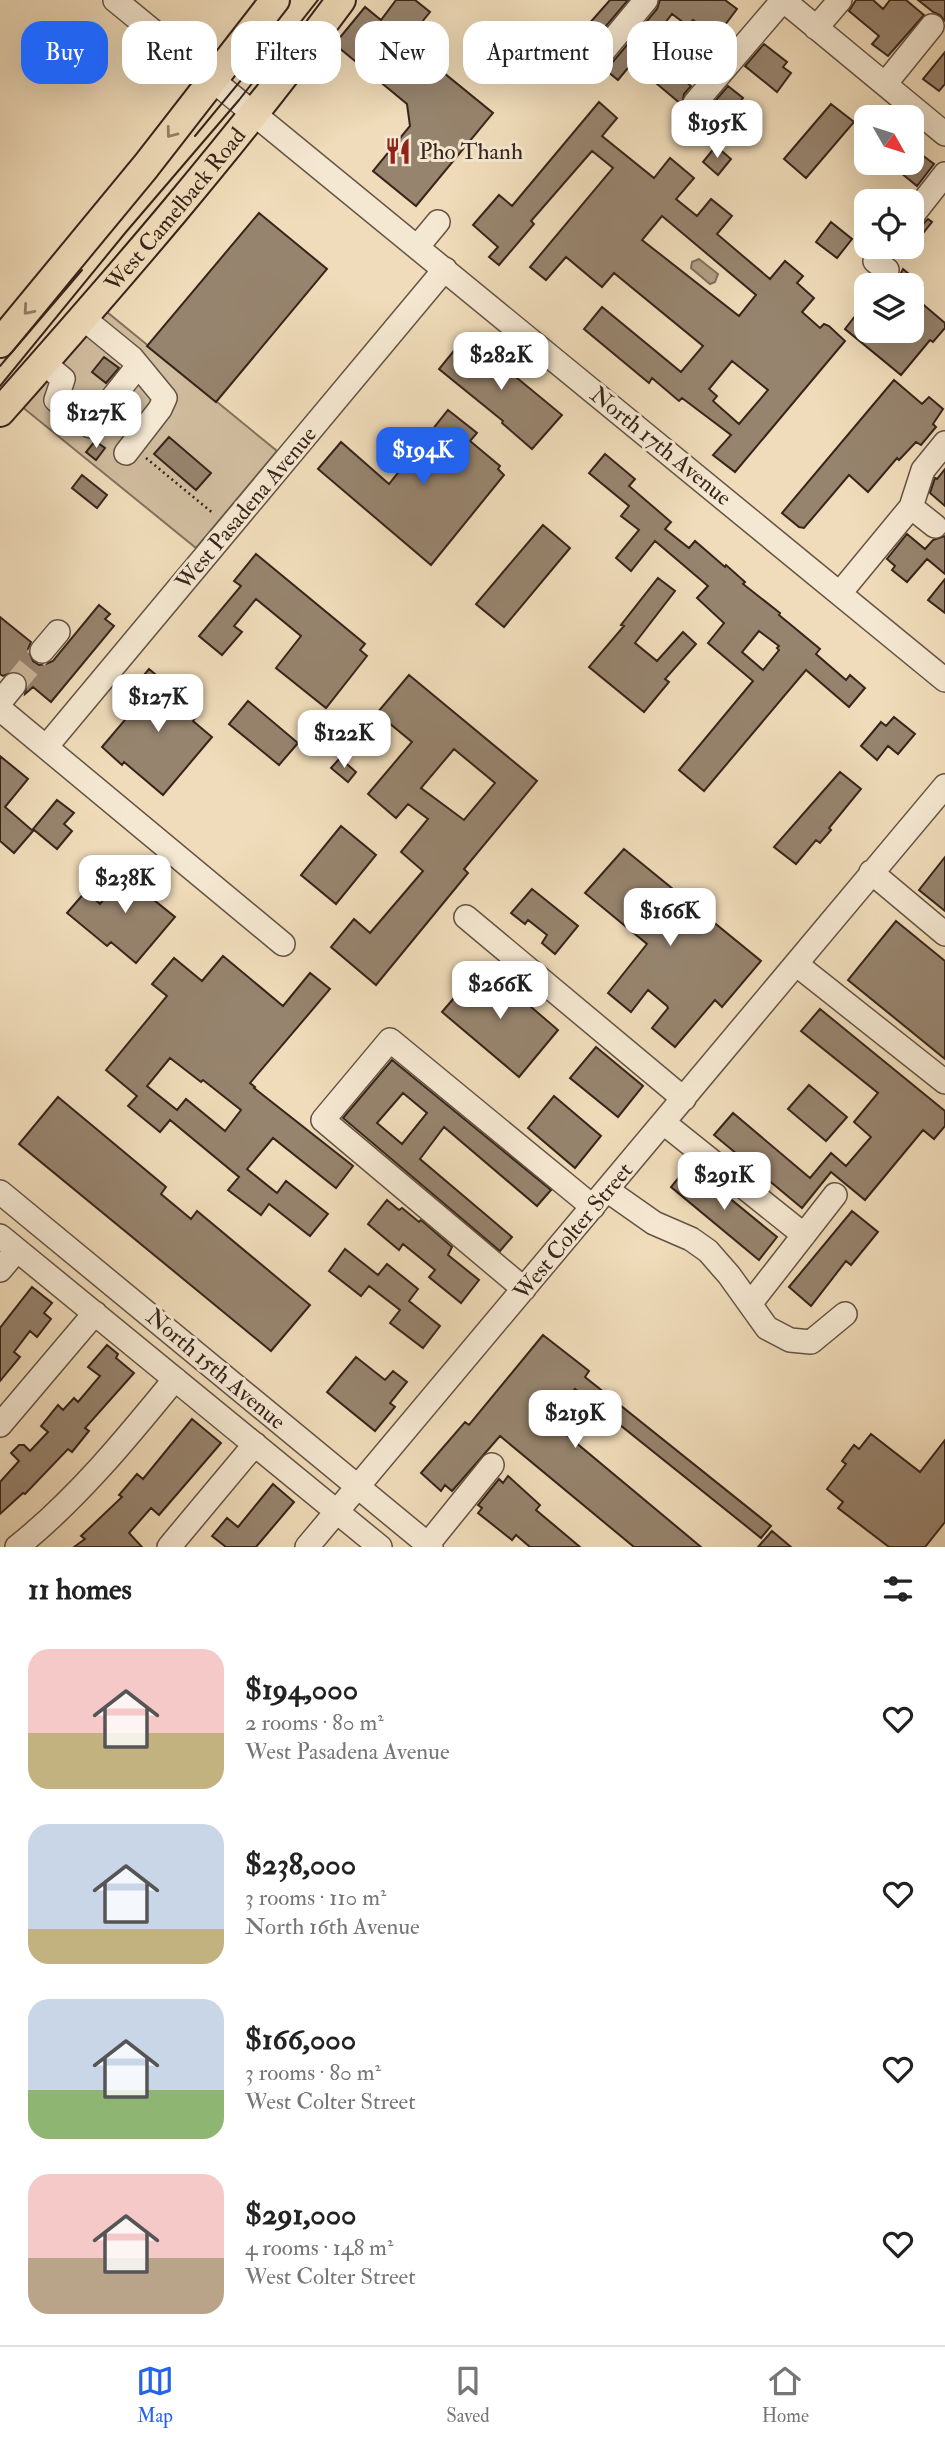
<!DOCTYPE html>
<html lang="en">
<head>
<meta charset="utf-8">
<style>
	:root { --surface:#fff; --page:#f2f2f2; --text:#222; --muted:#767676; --line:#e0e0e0; --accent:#2563eb }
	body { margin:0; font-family:"IM FELL Double Pica",serif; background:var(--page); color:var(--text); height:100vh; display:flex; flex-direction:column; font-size:26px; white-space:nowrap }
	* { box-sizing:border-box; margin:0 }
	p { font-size:23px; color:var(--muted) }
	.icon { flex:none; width:38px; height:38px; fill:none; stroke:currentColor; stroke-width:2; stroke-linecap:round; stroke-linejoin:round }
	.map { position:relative; height:1547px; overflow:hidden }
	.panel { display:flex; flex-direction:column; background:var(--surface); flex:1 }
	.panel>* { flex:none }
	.banner { position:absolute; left:21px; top:21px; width:903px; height:63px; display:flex; gap:14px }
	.needle { width:46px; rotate:129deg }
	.tools { position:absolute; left:854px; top:105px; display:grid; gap:14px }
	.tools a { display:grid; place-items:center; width:70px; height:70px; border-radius:14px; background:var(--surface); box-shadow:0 7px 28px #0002; font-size:35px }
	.price { position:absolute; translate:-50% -60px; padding:0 16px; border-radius:14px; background:#fff; color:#222; font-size:23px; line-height:46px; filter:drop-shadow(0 2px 4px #0008) }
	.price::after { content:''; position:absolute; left:50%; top:42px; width:21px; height:16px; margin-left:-10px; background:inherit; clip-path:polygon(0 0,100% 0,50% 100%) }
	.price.on { background:var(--accent); color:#fff }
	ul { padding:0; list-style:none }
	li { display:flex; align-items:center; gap:21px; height:175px; padding:0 28px }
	li span { display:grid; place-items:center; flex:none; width:196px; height:140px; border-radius:21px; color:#555 }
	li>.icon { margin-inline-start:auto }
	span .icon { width:84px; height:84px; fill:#fffc; stroke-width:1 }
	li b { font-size:30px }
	h2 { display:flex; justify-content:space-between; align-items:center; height:84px; padding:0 28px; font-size:30px }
	.chip { padding:0 24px; border-radius:21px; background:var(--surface); box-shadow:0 7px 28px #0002; font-size:24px; line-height:63px }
	.chip.on { background:var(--accent); color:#fff }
	.menu { display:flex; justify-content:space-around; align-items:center; height:98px; border-top:2px solid var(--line); background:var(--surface); font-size:19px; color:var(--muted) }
	.menu a { display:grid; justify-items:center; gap:4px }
	.menu .on { color:var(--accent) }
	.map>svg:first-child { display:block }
	.green { fill:#d1bd9f; stroke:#84715d; stroke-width:2 }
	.water { fill:#b19e84; stroke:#806e5a; stroke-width:2 }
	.building { fill:#97846e; stroke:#37251b; stroke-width:2; fill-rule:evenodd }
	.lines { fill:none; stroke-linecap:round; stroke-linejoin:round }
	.minor-tunnel { stroke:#cbb79a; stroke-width:23; stroke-dasharray:23 11; stroke-linecap:butt }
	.minor-casing { stroke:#655343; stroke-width:26 }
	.major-casing { stroke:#37251b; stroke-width:32 }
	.path { stroke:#37251b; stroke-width:2.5; stroke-dasharray:2 3.5; stroke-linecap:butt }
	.minor { stroke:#f5e8d2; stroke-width:23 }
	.major { stroke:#f0dcba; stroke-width:28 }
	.tram { stroke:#37251b; stroke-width:2 }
	.oneway { stroke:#94806a }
	.labels { text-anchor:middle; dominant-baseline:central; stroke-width:6; stroke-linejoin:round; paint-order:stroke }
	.poi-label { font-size:23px; fill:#37251b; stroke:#f5e8d2; text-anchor:start }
	.street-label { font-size:23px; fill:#37251b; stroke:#f5e8d2 }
</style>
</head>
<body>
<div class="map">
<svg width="945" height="1547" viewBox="0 0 945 1547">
	<rect width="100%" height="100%" fill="#f0dcba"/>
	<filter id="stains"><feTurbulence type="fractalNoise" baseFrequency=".00286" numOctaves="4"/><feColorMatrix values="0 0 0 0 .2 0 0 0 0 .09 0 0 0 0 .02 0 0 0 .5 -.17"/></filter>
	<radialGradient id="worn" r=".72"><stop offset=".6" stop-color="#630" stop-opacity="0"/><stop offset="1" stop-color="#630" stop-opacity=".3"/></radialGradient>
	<!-- green -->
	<path class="green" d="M107 312 277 451 196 548 21 406Z"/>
	<!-- water -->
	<path class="water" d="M699 259 718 274 715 282 710 284 691 268 692 262Z"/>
	<!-- building -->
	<path class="building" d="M396 0H415L430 12 406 42 493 113 416 206 373 171 410 126 407 104 338 47 337 41 365 7 381 20Z
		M610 0H628L590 45 587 55 573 42Z
		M660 0H725L737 9 715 38 693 20 688 26 672 14 646 48 691 86 684 94 682 105 632 63 618 80 603 68 612 63 657 9Z
		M856 0H873L883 9 890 0H906L924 15 888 56 872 44 879 36 849 11Z
		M918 0H945V21L940 15 933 12Z
		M764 44 787 62 783 67 791 73 777 92 745 66Z
		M945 52V84L939 91 923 79Z
		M728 86 743 98 720 127 704 114Z
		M599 102 617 118 602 136 654 178 670 158 694 178 676 199 697 216 711 199 732 216 717 234 770 279 785 261 803 276 797 283 814 298 802 312 820 328 824 324 829 326 845 341 735 472 713 455 731 435 682 398 679 401 652 378 649 383 584 329 602 307 681 372 703 346 614 273 602 287 566 257 546 280 530 267 613 168 592 151 531 221 534 224 499 265 489 257 498 247 473 225 499 195 512 206ZM662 216 756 295 739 316 642 240ZM732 361 768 390 739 424 713 401 717 396 709 389Z
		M831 104 854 122 806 178 784 159Z
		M716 146 731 159 718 175 703 162Z
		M918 152 934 164 917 186 901 173 912 163Z
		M259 213 327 269 216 402 147 346Z
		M928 219 932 222 912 247V230L918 229Z
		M831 222 852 239 837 258 816 242Z
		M903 269 922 285H890L898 279Z
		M912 295 945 323V328L933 342 930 340 901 375 845 329 866 302V331H912Z
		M466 336 562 415 532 449 502 423 503 421 439 369Z
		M104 357 119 368 106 383 92 372Z
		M894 380 922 404 929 397 943 409 933 424 936 427 921 445 916 442 899 460 897 458 868 492 849 475 804 528 799 527 782 513Z
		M448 410 477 433 470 441 500 466 498 469 504 475 431 565 318 469 341 442 389 484Z
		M169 437 211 473 196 490 154 454Z
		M95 441 105 448 96 460 86 452Z
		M605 454 635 479 629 486 671 522 665 529 689 548 695 541 725 567 726 565 745 582 743 584 780 613 779 615 820 649 816 654 846 680 850 675 865 688 849 707 806 670 704 791 679 770 753 681 708 643 724 623 697 598 708 586 655 541 631 571 616 558 639 530 621 516 629 506 589 473ZM759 631 779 646 777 648 779 650 763 670 742 652Z
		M945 469V506L930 493 935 478 937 479Z
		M82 475 107 495 97 508 72 488Z
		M543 525 570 548 504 627 476 604Z
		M907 534 925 549 933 540 945 536V574L927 559 907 582 892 570 895 566 887 559Z
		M256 554 365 644 360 650 367 656 326 708 276 668 301 636 256 599 234 626 242 632 222 655 199 636 241 586 234 581Z
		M658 578 675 591 635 643 657 661 683 632 696 644 665 679 669 682 644 712 589 667 624 626 621 625Z
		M945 579V613L928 600Z
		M99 605 110 614 105 619 114 626 51 702 33 687 25 694 27 681 22 674 16 671 3 676 0 674V617L31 642 28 649 33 661 39 665 46 664 53 661Z
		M149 669 200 712 193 721 212 737 163 795 124 762 122 765 102 747 136 707 125 698Z
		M409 675 537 781 464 869 468 873 376 985 331 947 354 919 370 933 423 871 401 852 428 819 408 804 396 818 368 794 412 742 377 713ZM454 749 495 783 464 820 421 788Z
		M248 701 298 743 279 765 229 724Z
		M894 717 915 734 898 754 888 746 877 760 861 746 881 722 886 726Z
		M0 756 28 779 5 807 33 831 14 853 0 841Z
		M340 758 356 772 348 782 331 768Z
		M840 772 861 789 829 828 831 830 820 843 816 840 796 864 774 847Z
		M57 800 74 813 64 824 72 831 57 849 33 829Z
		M341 826 376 855 336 904 301 875Z
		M624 849 761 961 722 1007 715 1000 675 1047 652 1028 668 1008 667 1006 648 990 631 1012 608 993 647 944 585 893Z
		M945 857V911L919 890Z
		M134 863 159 884 149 896 175 917 136 963 111 942 107 946 67 913 86 891 100 904Z
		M532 889 578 926 555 954 542 943 547 935 528 920 525 924 511 913Z
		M896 921 945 961V1059L848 980Z
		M223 956 283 1006 310 973 330 989 250 1083 255 1087 254 1088 353 1166 336 1188 273 1138 247 1169 277 1193 286 1181 328 1214 310 1236 269 1204 261 1215 228 1190 239 1177 170 1120 160 1132 128 1106 137 1096 106 1070 167 996 152 984 174 958 202 981ZM170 1058 201 1082 203 1080 241 1110 225 1131 186 1099 177 1110 147 1086Z
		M482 965 558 1030 519 1077 442 1012Z
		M820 1009 945 1111V1126L934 1139 923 1130 865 1200 831 1172 802 1208 714 1135 733 1113 810 1178 831 1153 846 1166 871 1137 854 1122 878 1093 801 1031Z
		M596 1047 643 1086 618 1117 570 1078Z
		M392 1060 551 1190 537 1206 444 1127 420 1159 512 1237 500 1251 343 1118ZM403 1093 427 1113 402 1144 377 1123Z
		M809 1085 847 1117 826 1141 788 1109Z
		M554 1096 601 1136 575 1168 528 1128Z
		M58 1097 166 1187 161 1194 191 1219 197 1211 310 1305 271 1351 19 1144Z
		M689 1165 777 1237 759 1260 671 1187Z
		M387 1200 399 1210 402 1208 419 1222 421 1220 452 1247 448 1255 479 1280 461 1303 429 1277 435 1270 403 1244 399 1250 368 1224Z
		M852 1211 878 1232 851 1265 846 1261 811 1306 789 1287Z
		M345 1249 378 1275 387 1264 418 1289 409 1301 440 1326 423 1348 390 1323 400 1310 369 1286 361 1296 329 1271Z
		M32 1287 52 1303 44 1313 51 1319 37 1337 30 1331 14 1352 20 1357 0 1381V1328Z
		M543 1335 589 1371 585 1377 771 1526 761 1538 575 1389 550 1421 701 1547H634L500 1436 452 1491 445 1485 441 1491 421 1473 465 1422 469 1425Z
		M107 1345 118 1354 116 1358 134 1373 85 1428 89 1431 72 1452 68 1449 25 1494 23 1493 0 1514V1482L19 1461 11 1453 19 1445H24L30 1451 48 1432 41 1426 58 1405 63 1410 74 1398 78 1402 100 1376 88 1367Z
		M356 1357 385 1380 393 1371 407 1382 390 1403 395 1407 375 1431 327 1392Z
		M192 1419 221 1443 159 1515 151 1508 129 1533 142 1547H74L85 1539 81 1536 122 1497 119 1495 137 1474 143 1479Z
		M871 1434 920 1472 945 1440V1522L925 1547H889L838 1508 843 1502 827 1489 846 1464 842 1461 854 1445 859 1449Z
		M508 1476 540 1505 536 1510 580 1547H530L516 1535 512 1540 478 1513 482 1508 478 1505 499 1479 503 1483Z
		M273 1484 294 1502 256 1547H226L212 1536 227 1518 238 1527Z
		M772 1531 791 1547H758Z"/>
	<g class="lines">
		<!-- minor-tunnel -->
		<path class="minor-tunnel" d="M14 685 42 651"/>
		<defs>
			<path id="minor" d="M115 0 945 680
				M783 0 945 134
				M816 28 840 0
				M601 54 646 0
				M885 84 932 26
				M695 103 783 0
				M912 216 945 174
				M418 246 438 222
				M887 270 875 261 887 247
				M83 318 132 358 165 398 160 409 126 453
				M44 363 63 379 56 400 90 426 138 366
				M911 507 935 526
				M840 593 911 507 923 470 945 443
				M42 651 58 632
				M0 702 14 685
				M0 709 283 944
				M46 747 445 269
				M871 872 945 934
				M466 917 684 1099
				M796 964 945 1082
				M664 1123 804 1235
				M607 1190 654 1223 691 1239 708 1251 729 1275 767 1328 790 1340 811 1342 845 1314
				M0 1192 431 1547
				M0 1236 380 1547
				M0 1270 17 1250
				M524 1289 323 1120 390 1040 593 1207
				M750 1304 835 1195
				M0 1425 95 1313
				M428 1544 492 1465
				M17 1547C77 1499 127 1438 175 1379
				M169 1547 255 1444
				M307 1547 945 786"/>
			<g id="major">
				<path d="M0 343 146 166 275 0"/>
				<path id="s1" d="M0 412C118 279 235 144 341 0"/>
			</g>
		</defs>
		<!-- minor casing -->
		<use href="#minor" class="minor-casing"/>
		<!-- major casing -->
		<use href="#major" class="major-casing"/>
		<!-- path -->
		<path class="path" d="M146 458 214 514"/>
		<!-- minor -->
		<use href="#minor" class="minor"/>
		<!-- major -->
		<use href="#major" class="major"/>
		<!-- tram -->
		<path class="tram" d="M195 136 275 39
			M0 366 82 270
			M0 386 126 232 239 100 318 0"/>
	</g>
	<!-- one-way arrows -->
	<defs><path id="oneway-chevron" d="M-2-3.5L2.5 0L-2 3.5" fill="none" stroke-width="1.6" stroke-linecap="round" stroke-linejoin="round" transform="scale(1.75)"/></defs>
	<g class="oneway">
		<use href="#oneway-chevron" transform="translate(171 133) rotate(127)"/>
		<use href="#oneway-chevron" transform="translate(28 310) rotate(131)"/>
	</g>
	<!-- icons -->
	<defs>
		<symbol id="restaurant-bare" viewBox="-9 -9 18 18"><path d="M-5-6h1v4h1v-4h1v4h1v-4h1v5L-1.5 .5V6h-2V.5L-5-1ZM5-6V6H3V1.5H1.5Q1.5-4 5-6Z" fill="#8f2418" stroke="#f5e8d2" stroke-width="2.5" paint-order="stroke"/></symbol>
	</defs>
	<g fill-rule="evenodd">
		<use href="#restaurant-bare" x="379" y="132" width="38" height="38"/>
	</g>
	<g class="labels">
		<!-- poi labels -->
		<g class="poi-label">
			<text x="419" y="151">Pho Thanh</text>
		</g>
		<!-- street labels -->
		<g class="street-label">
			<text stroke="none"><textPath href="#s1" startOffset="268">West Camelback Road</textPath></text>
			<text transform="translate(661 446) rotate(39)">North 17th Avenue</text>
			<text transform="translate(246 508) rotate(-50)">West Pasadena Avenue</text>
			<text transform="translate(573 1231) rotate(-50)">West Colter Street</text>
			<text transform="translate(216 1369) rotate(40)">North 15th Avenue</text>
		</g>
	</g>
	<rect width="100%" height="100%" filter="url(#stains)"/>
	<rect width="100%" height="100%" fill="url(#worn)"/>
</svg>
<div class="tools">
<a><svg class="needle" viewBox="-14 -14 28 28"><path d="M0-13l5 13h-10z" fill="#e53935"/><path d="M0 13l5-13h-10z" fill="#767676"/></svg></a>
<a><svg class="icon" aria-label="locate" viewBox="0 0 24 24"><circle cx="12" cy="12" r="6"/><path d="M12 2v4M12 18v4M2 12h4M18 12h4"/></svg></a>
<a><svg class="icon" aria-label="layers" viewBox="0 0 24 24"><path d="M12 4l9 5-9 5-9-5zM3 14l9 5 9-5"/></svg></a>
</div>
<b class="price" style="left:717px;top:160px">$195K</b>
<b class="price" style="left:501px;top:392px">$282K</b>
<b class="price" style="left:96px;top:450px">$127K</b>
<b class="price on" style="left:423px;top:487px">$194K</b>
<b class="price" style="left:158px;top:734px">$127K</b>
<b class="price" style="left:344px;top:770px">$122K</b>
<b class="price" style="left:125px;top:915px">$238K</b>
<b class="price" style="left:670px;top:948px">$166K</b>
<b class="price" style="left:500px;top:1021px">$266K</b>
<b class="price" style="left:724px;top:1212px">$291K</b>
<b class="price" style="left:575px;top:1450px">$219K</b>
<div class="banner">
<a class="chip on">Buy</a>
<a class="chip">Rent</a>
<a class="chip">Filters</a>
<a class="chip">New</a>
<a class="chip">Apartment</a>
<a class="chip">House</a>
</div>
</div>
<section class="panel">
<h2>11 homes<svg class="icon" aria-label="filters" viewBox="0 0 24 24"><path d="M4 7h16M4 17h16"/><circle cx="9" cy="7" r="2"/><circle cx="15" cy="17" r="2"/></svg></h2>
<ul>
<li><span style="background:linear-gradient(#f6c9c9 60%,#c2b280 0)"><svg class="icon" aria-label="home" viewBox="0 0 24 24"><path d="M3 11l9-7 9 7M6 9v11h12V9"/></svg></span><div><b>$194,000</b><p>2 rooms · 80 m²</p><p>West Pasadena Avenue</p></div><svg class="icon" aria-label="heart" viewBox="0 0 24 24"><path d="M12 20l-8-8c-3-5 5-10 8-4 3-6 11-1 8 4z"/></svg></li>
<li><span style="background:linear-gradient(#c9d6e8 75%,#c2b280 0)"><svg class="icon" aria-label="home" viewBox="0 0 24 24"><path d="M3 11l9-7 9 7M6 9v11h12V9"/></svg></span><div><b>$238,000</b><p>3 rooms · 110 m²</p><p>North 16th Avenue</p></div><svg class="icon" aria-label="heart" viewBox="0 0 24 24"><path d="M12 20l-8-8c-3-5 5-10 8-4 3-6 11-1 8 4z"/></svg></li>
<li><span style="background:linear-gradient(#c9d6e8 65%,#8fb573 0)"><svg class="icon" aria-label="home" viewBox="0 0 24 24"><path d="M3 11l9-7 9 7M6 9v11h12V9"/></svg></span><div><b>$166,000</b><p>3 rooms · 80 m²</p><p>West Colter Street</p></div><svg class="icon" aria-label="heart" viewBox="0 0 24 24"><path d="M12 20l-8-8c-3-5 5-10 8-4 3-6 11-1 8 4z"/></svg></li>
<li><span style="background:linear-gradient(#f6c9c9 60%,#b9a48a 0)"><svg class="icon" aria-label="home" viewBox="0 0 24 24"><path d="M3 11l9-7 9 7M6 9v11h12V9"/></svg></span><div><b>$291,000</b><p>4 rooms · 148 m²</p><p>West Colter Street</p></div><svg class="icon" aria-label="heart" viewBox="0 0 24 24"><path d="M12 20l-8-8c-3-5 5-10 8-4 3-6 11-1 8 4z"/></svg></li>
</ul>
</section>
<nav class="menu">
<a class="on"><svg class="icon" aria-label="map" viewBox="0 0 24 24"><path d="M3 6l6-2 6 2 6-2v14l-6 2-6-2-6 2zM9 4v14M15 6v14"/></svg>Map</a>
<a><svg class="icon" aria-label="saved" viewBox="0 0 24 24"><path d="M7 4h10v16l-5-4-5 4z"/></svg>Saved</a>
<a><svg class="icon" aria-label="home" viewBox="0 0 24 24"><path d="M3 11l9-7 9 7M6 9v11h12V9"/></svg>Home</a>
</nav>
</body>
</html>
